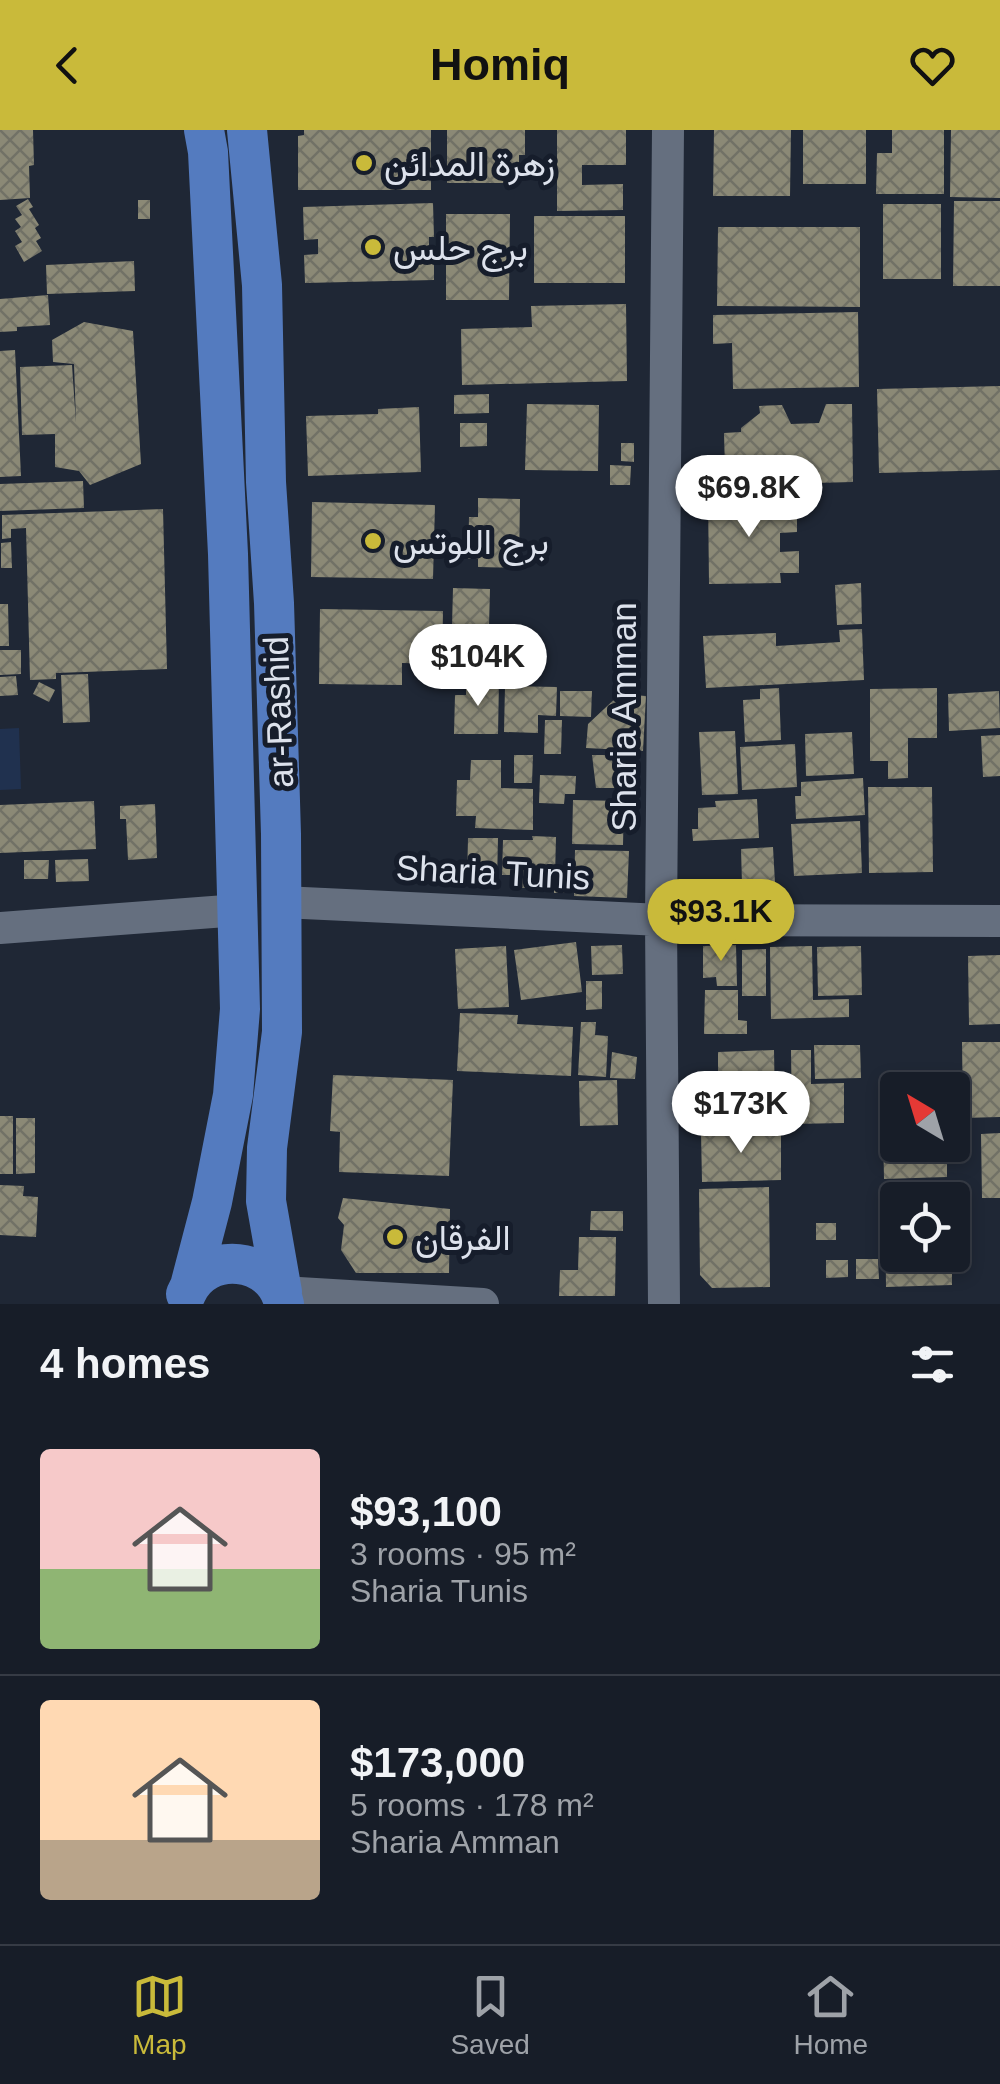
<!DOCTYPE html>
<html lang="en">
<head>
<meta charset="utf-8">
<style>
	:root { --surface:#171d28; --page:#242a34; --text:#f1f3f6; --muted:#9ea2a8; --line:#363b45; --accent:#c9ba3a }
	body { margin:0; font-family:Arial,Vazirmatn,sans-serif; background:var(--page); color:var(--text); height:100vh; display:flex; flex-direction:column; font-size:38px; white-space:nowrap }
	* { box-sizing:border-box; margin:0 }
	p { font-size:32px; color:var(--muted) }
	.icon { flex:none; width:55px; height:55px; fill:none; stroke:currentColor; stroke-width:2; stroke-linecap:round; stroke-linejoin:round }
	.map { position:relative; height:1174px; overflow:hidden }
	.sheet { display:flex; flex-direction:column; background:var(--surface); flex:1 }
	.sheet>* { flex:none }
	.needle { width:65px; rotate:322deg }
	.controls { position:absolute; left:880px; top:942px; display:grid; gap:20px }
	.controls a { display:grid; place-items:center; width:90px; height:90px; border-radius:10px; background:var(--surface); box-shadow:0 5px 15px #0003,0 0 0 2px var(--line); font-size:50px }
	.price { position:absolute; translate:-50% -85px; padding:0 22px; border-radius:35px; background:#fff; color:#222; font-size:32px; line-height:65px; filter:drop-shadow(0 2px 5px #0008) }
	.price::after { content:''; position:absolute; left:50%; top:60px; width:30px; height:22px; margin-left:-15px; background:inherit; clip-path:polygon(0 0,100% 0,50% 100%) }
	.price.current { background:var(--accent); color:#111 }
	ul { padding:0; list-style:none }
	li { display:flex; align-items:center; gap:30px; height:250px; padding:0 40px }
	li+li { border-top:2px solid var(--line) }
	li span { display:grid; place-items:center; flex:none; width:280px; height:200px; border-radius:10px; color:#555 }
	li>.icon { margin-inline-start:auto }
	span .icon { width:120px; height:120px; fill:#fffc; stroke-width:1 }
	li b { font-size:42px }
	h2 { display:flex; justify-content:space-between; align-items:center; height:120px; padding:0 40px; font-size:42px }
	header { display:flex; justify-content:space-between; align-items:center; height:130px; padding:0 40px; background:var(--accent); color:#111; font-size:45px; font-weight:700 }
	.tab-bar { display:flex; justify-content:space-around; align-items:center; height:140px; border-top:2px solid var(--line); background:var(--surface); font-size:28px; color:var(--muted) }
	.tab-bar a { display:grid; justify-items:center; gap:5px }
	.tab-bar .current { color:var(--accent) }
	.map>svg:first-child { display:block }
	.park { fill:#20314f }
	.building { fill:url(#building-cross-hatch) }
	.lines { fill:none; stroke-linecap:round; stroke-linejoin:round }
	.minor { stroke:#656f7f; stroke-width:32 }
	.major { stroke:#547bbf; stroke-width:40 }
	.poi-dot { fill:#c9ba3a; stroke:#161d2b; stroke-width:4 }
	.labels { text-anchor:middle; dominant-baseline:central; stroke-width:10; stroke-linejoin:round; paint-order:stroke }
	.poi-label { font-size:35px; fill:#dde2ec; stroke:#161d2b; text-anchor:start }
	.street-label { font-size:35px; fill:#dde2ec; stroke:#161d2b }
</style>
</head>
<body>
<header><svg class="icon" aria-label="back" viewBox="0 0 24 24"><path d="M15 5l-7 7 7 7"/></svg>Homiq<svg class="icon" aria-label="heart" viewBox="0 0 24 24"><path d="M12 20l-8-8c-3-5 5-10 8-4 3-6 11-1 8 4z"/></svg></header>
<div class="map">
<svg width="1000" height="1174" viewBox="0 0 1000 1174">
	<defs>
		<pattern id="building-cross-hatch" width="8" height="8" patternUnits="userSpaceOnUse" patternTransform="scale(2.5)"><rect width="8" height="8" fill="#8b8976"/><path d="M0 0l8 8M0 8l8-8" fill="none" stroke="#717166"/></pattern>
	</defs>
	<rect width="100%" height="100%" fill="#1f2735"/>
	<!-- park -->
	<path class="park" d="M19 598 21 659 0 660V599Z"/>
	<!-- building -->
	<path class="building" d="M0 0H33L34 35 29 36 30 68 0 70Z
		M304 0H431V60H298V6L304 5Z
		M447 0H525V25H519V53H447Z
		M557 0H626V35H582V55L623 54V80L557 81Z
		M714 0H791L790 66H713Z
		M803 0H866V54H803Z
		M892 0H944V64H876L877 23H892Z
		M951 0H1000V68L950 67Z
		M28 69 33 77 29 79 39 95 35 98 41 108 36 111 42 121 24 132 15 116 22 112 15 101 21 97 15 89 22 85 16 76Z
		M138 70H150V89H138Z
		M954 71H1000V156H953Z
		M433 73 434 107H429V124L434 123V150L305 153 304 125 318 124V109L304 110 303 77Z
		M883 74H941V149H883Z
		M446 84H510L509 170H446Z
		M534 86H625V153H534Z
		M718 97H860V177L717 176Z
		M134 131 135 161 47 164 46 135Z
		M48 165 50 195 17 197V201L0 202V169Z
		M626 174 627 251 462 255 461 199 532 197 531 176Z
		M858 182 859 257 733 259 732 213 713 214V185Z
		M84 192 133 201 141 334 90 355 79 341 55 337V304L22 305 20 237 72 235 76 293 74 234 53 232 52 210Z
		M15 220 21 346 0 347V221Z
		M1000 256V340L879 343 877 259Z
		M489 264V283L454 284V265Z
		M527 274 599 275 598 341 525 340Z
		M826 274H852L853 352 775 354V348L757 349V340L725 341 724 303 741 302V298L760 283 759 276 782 275 791 294 819 293Z
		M419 277 421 342 308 346 306 286 378 284V279Z
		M460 293H487V316L460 317Z
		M621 313H634V332L621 331Z
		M610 335 631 336 630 355H610Z
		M83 351 84 378 0 381V354Z
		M779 365V381L797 380V402L780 403V422L799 421V443H780L781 453 709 454 708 367Z
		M478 368 520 369 519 438 478 437V429H468L469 387H478Z
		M312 372 435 375 433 449 311 447Z
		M163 379 167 539 56 543V549L30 550 26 398 11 399V408L2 409V385Z
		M11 412 12 438H1V413Z
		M861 453 862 494 837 495 835 455Z
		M453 458 490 459 489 496H452Z
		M0 474H8L9 516H0Z
		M320 479 443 481 442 534 402 533V555L319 554Z
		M862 499 864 550 706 558 703 506 776 503V516L840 512 839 500Z
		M465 505 530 506 529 543 464 542Z
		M0 520H21V544L0 545Z
		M88 544 90 592 63 593 61 545Z
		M16 546 18 565 0 566V547Z
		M466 550 499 551 498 604H454L455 565H466Z
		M39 552 55 560 49 572 33 564Z
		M505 556 557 557 556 586 538 585V603L504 602Z
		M779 558 781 610 745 612 743 570 760 569V559Z
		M937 558V608H908V648L888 649V631H870V559Z
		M560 561H592L591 587 560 586Z
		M999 561 1000 598 949 601 948 564Z
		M620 564 646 566 643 621 586 618 588 594Z
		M545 590H562L561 624H544Z
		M735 601 738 664 702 665 699 602Z
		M852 602 854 644 806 646 805 604Z
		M1000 605V646L983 647 981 606Z
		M795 614 797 657 742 660 740 617Z
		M514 625H533L532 653H514Z
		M592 625H625L626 658H596Z
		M471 630H501V658L533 659V700L475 698 476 686H456L457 650H470Z
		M540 645 576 646 575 664H565L564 674 539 673Z
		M863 648 865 685 796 689 795 666H801V652Z
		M868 657H932L933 742 869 743Z
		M757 669 759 708 693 711 692 699H698V678L716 677 715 671Z
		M573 670 624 671 623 715 572 714Z
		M94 671 96 719 0 723V675Z
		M155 674 157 728 128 730 126 689H120V676Z
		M860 691 862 743 794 746 791 694Z
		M532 706 556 707 555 746H532V758H512L513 745H502L503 710H533Z
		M468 708H498L497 752 467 751Z
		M773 717 775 753 742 754 741 719Z
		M575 720 629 721 627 768 574 766Z
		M88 729 89 751 56 752 55 730Z
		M24 730H49L48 749H24Z
		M554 749H569V763H554Z
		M576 812 582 862 521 870 514 820Z
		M622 815 623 844 592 845 591 816Z
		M736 815 737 856H717L716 847 703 848V816Z
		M506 816 509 877 458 879 455 819Z
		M812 816 813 870 849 869V887L771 889 770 817Z
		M861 816 862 865 818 866 817 817Z
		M766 819V866H742V820Z
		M1000 825V894L969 895 968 826Z
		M586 851H602V879L586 880Z
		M705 860H738V890L747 891V904H704Z
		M460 883 518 885 517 894 573 897 571 946 457 941Z
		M581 892H596L595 905 608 906 606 947 578 945Z
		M962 912H1000V987L963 988Z
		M814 915H860L861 948 815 949Z
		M774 920 775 976 712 977V952L718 953V922Z
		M791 920H811V954L844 953V993L792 994Z
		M612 922 637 927 635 949 610 948Z
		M333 945 453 950 449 1046 339 1042 340 1002 330 1001Z
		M617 950 618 995 580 996 579 951Z
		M0 986H13V1044H0Z
		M16 988H35V1043L16 1044Z
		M883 997H898V1015H947V1047L884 1049Z
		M781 1000V1050L702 1052 701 1002Z
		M1000 1003V1068H982L981 1004Z
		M0 1055 24 1056 23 1066 38 1067 36 1107 0 1105Z
		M769 1057 770 1157 712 1158 700 1145 699 1059Z
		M956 1065 957 1101H952V1070H898V1125H952V1155L886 1157 885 1067Z
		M343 1068 450 1079 449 1143H356L341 1120 344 1095 338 1088Z
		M591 1081H623V1101L590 1100Z
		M816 1093H836V1110H816Z
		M579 1107H616L615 1166H559L560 1140H578Z
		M856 1129H878L879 1149H856Z
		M826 1130H848V1147L826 1148Z"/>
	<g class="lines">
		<!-- minor -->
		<path class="minor" d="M282 772 661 790 1000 791
			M0 798 239 780
			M282 1162 483 1174
			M664 1174 661 790 668 0"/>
		<!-- major -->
		<path class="major" d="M247 0 262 155 266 352 274 473 281 704 282 902 267 1018 266 1071 282 1162
			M190 1156 212 1072 233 965 240 879 228 424 208 22 204 0
			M186 1164C205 1119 274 1126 284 1174"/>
	</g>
	<!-- markers -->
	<g class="poi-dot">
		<circle cx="364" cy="33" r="10"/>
		<circle cx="373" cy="117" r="10"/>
		<circle cx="373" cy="411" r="10"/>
		<circle cx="395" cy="1107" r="10"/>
	</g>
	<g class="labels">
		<!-- poi labels -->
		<g class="poi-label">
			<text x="384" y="33">زهرة المدائن</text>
			<text x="393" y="117">برج حلس</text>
			<text x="393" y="411">برج اللوتس</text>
			<text x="415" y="1107">الفرقان</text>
		</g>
		<!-- street labels -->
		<g class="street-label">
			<text transform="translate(278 582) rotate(-92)">ar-Rashid</text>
			<text transform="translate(623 587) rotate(-90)">Sharia Amman</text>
			<text transform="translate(493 742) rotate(3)">Sharia Tunis</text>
		</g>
	</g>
</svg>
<div class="controls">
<a><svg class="needle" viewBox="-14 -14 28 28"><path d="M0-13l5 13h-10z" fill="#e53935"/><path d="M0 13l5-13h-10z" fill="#9ea2a8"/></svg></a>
<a><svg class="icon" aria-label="locate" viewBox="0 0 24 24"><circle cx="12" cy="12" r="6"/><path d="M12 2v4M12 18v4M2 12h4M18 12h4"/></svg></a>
</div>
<b class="price" style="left:749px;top:410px">$69.8K</b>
<b class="price" style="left:478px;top:579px">$104K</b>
<b class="price current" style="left:721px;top:834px">$93.1K</b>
<b class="price" style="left:741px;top:1026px">$173K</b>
</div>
<section class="sheet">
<h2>4 homes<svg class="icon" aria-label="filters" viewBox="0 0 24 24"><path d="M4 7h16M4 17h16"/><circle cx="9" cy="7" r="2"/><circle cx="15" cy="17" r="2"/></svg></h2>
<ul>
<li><span style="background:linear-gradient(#f6c9c9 60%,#8fb573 0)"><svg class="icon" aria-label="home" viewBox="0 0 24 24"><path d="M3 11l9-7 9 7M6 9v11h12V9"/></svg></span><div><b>$93,100</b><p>3 rooms · 95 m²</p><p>Sharia Tunis</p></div></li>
<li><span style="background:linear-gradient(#ffd9b3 70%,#b9a48a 0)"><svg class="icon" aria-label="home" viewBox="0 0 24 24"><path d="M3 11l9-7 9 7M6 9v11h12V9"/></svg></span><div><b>$173,000</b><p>5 rooms · 178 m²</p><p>Sharia Amman</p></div></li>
</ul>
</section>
<nav class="tab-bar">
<a class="current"><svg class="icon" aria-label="map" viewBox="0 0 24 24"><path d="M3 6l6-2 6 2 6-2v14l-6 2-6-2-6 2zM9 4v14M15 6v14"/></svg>Map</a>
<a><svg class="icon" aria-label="saved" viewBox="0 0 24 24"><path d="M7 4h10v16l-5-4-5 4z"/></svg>Saved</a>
<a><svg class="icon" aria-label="home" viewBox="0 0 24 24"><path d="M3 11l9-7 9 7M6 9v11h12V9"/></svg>Home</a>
</nav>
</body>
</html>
